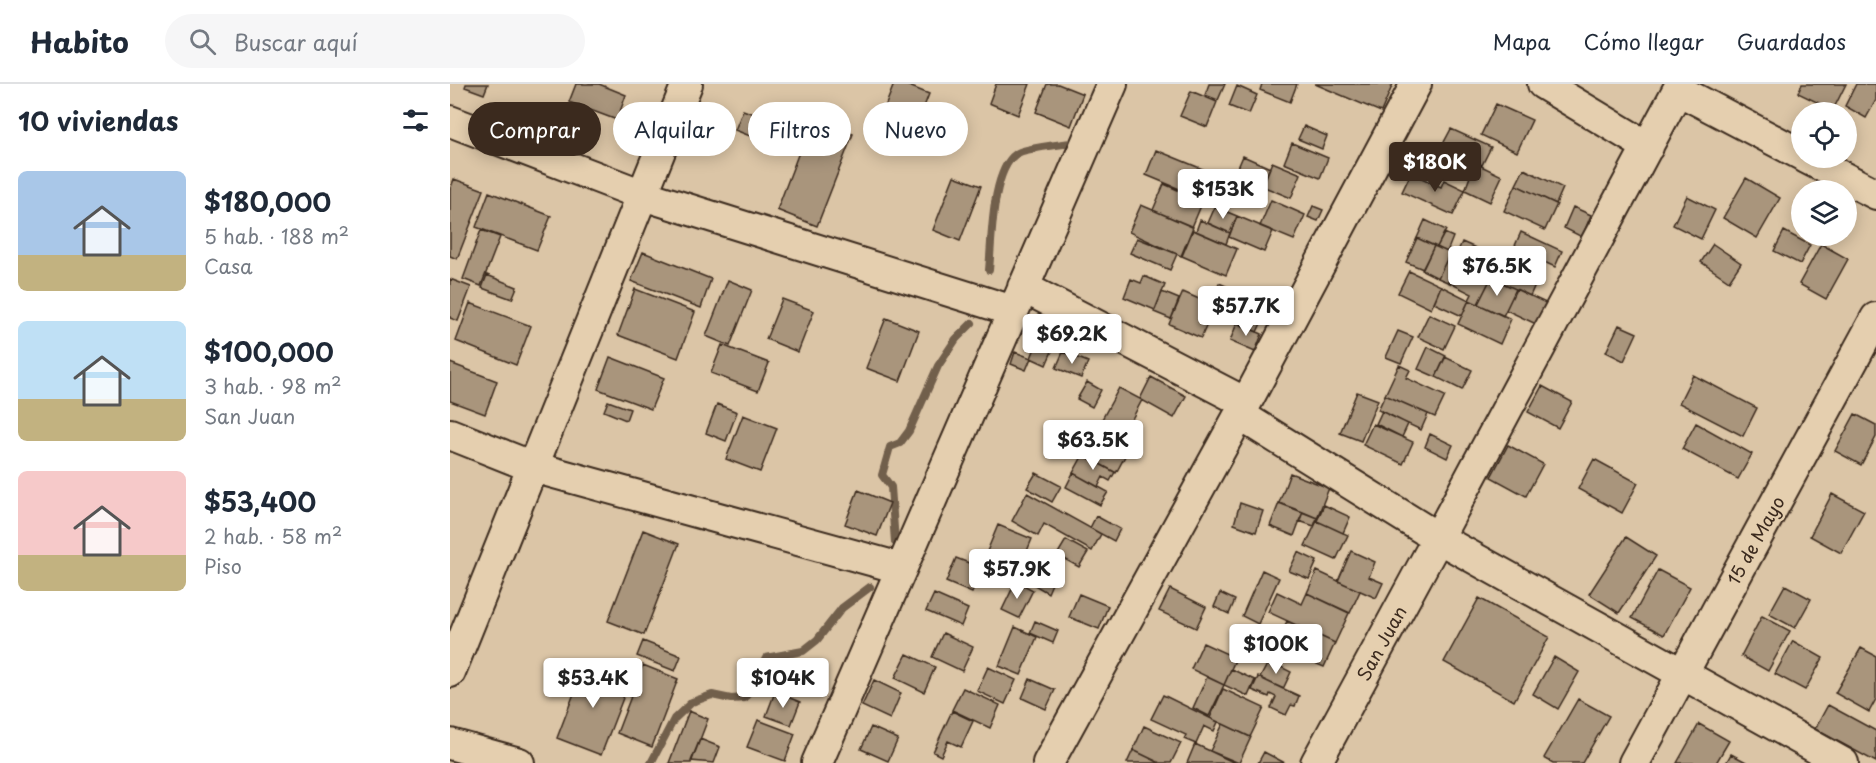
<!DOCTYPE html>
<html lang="es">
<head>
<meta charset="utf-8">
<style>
	:root { --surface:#fff; --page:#f6f6f7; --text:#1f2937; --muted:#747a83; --line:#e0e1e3; --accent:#3b2a1e }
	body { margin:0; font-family:"Playpen Sans",sans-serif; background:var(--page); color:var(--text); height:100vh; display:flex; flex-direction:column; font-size:22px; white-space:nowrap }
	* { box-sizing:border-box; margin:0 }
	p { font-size:20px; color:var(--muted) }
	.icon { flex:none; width:33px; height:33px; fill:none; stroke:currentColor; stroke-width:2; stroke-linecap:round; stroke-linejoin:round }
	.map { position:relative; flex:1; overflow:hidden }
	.details { display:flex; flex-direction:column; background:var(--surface); width:450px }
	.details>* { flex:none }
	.banner { position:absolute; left:18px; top:18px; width:570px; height:54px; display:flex; gap:12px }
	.fabs { position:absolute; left:1341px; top:18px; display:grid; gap:12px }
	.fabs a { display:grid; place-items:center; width:66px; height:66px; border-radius:50%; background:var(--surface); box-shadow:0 3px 15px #0003; font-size:30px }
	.price { position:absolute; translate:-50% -51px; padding:0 14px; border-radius:6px; background:#fff; color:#222; font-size:20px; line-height:39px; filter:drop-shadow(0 2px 3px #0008) }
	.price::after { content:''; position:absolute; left:50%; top:36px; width:18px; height:14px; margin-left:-9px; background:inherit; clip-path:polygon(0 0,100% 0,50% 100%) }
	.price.current { background:var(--accent); color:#fff }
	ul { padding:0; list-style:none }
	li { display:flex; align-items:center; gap:18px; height:150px; padding:0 18px }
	li span { display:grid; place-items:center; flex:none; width:168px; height:120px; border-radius:9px; color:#555 }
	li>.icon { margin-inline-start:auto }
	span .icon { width:72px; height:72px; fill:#fffc; stroke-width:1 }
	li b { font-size:26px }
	h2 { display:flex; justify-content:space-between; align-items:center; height:72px; padding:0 18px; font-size:26px }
	.chip { padding:0 21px; border-radius:27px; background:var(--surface); box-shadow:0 3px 15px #0003; font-size:21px; line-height:54px }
	.chip.current { background:var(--accent); color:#fff }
	header { display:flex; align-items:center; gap:36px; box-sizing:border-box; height:84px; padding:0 30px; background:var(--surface); border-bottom:2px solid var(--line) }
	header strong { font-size:28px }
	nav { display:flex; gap:33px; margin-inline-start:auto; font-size:21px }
	.search { width:420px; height:54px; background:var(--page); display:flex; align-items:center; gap:15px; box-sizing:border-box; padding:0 21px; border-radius:33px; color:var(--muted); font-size:22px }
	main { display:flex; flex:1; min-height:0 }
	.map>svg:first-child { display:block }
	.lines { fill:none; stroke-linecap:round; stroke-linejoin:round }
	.stream { stroke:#715e4c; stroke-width:8 }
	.building { fill:#a9957c; stroke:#3b2a1e; stroke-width:1.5 }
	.minor-casing { stroke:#3b2a1e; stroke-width:34 }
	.minor { stroke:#e5cfaf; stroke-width:30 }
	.labels { text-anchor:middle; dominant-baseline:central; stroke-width:4.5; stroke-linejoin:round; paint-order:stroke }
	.street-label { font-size:18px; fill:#3b2a1e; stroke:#e5cfaf }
</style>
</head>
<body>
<header>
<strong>Habito</strong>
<div class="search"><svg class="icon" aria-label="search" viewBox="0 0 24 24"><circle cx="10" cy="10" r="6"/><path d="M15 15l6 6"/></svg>Buscar aquí</div>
<nav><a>Mapa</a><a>Cómo llegar</a><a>Guardados</a></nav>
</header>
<main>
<section class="details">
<h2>10 viviendas<svg class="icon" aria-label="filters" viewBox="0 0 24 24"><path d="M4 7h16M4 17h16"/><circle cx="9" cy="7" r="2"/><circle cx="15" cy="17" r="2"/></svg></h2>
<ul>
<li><span style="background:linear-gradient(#a9c7e8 70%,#c2b280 0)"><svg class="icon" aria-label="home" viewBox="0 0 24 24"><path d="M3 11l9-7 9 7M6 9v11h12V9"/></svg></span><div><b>$180,000</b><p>5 hab. · 188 m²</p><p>Casa</p></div></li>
<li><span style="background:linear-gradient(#bfe0f5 65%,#c2b280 0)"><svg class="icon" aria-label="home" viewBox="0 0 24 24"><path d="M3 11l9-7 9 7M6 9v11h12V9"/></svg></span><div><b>$100,000</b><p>3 hab. · 98 m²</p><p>San Juan</p></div></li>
<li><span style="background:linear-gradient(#f6c9c9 70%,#c2b280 0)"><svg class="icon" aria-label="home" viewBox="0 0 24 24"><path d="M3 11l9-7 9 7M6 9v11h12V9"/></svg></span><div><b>$53,400</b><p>2 hab. · 58 m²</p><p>Piso</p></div></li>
</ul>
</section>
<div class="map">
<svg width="1426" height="679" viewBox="0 0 1426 679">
	<rect width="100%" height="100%" fill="#dbc5a6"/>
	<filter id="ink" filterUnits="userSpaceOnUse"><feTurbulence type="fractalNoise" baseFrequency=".0167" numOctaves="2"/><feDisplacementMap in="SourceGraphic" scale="12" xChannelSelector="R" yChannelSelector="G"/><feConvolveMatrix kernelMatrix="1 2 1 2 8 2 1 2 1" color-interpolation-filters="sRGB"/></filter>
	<g filter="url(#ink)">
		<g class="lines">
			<!-- stream -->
			<path class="stream" d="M539 186C542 158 541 87 566 70 574 64 609 61 621 59
				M445 458 441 403 432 391 440 363 450 359 459 347 488 282 506 255 522 239
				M201 679 224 635 242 618 262 611 281 615 295 614 316 574 353 567 367 556 392 524 420 503"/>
		</g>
		<!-- building -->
		<path class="building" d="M16 0H38L34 10 15 3Z
			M126 0H149L176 11 167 36 119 18Z
			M444 0H454L479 10 458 64 424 51Z
			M546 0H580L568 31 539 19Z
			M597 0H608L633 10 621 42 586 28Z
			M759 0H775L768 16 755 11Z
			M812 0H847L840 18 810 6Z
			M865 0H943L931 28Z
			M1352 0H1396L1383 26 1348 9Z
			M1406 0H1426V16L1416 34 1395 22Z
			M787 2 807 11 799 30 779 22Z
			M741 7 767 18 757 43 730 32Z
			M1046 20 1082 36 1067 68 1031 51Z
			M293 26 336 42 328 63 285 46Z
			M362 34 403 50 367 142 327 126Z
			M854 42 877 52 872 65 848 55Z
			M1001 45 1041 63 1032 81 992 62Z
			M842 59 878 74 870 94 834 79Z
			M706 66 767 91 756 116 696 91Z
			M793 72 820 84 814 98 787 86Z
			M822 78 851 90 841 114 812 102Z
			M1025 79 1052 92 1040 118 1015 106Z
			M1074 85 1113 104 1106 120 1066 101Z
			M961 89 991 103 994 96 1015 106 1003 131 952 108Z
			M504 92 531 102 510 157 483 146Z
			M1296 94 1330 114 1307 154 1273 134Z
			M4 95 34 106 7 175 0 172V106Z
			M714 100 753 117 742 143 703 126Z
			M1066 101 1107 120 1095 146 1054 127Z
			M39 108 101 132 87 166 26 143Z
			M1237 112 1265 126 1251 155 1223 141Z
			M821 116 855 131 844 156 810 142Z
			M691 121 743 143 731 172 679 148Z
			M863 122 873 126 868 137 858 133Z
			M765 123 787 132 780 149 758 139Z
			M1123 123 1141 131 1132 153 1114 144Z
			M787 132 823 147 814 168 779 153Z
			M750 136 780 149 776 160 746 147Z
			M975 136 996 146 987 163 967 154Z
			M31 146 50 153 31 202 13 195Z
			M743 146 787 165 776 191 732 172Z
			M1334 147 1360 161 1350 180 1324 167Z
			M1071 148 1112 167 1105 183 1064 164Z
			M994 149 1003 153 997 168 987 163Z
			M687 154 727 170 720 186 680 169Z
			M967 154 984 162 973 185 956 178Z
			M1012 158 1030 166 1022 184 1004 176Z
			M1263 160 1291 179 1279 197 1251 178Z
			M1371 160 1398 175 1376 215 1349 200Z
			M984 162 1000 169 988 194 972 186Z
			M1030 166 1047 174 1038 192 1022 184Z
			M193 168 261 195 251 224 181 197Z
			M998 173 1012 180 1002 200 988 194Z
			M1047 174 1061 181 1053 199 1038 192Z
			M1012 180 1041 194 1028 220 1019 216 1022 210 1002 200Z
			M1061 181 1088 194 1080 212 1053 199Z
			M959 187 991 202 981 225 948 209Z
			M37 191 67 203 62 215 32 204Z
			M694 192 715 201 705 226 674 213 681 195 691 199Z
			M1041 194 1066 205 1053 232 1028 220Z
			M0 195 21 203 8 237 0 234Z
			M278 196 302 206 280 262 256 252Z
			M769 199 794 210 789 223 764 212Z
			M991 202 1019 216 1012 232 984 219Z
			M185 205 245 228 228 274 168 251Z
			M1066 205 1096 219 1086 240 1056 226Z
			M712 208 729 215 721 235 704 228Z
			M733 208 765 222 751 254 719 240Z
			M332 215 364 227 348 268 316 255Z
			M1019 216 1061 235 1050 260 1008 240Z
			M20 219 81 242 66 281 6 257Z
			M797 226 814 233 807 248 791 241Z
			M979 230 1005 242 994 265 968 253Z
			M436 234 469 247 450 297 416 284Z
			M787 239 812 250 805 268 780 257Z
			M1169 241 1187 249 1174 277 1156 268Z
			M948 247 963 253 951 279 936 273Z
			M587 259 603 265 596 281 581 274Z
			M272 261 319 279 308 307 261 289Z
			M978 263 996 272 986 293 968 285Z
			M565 268 581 274 576 286 561 280Z
			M613 268 638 278 631 294 606 284Z
			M160 273 214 294 201 325 148 305Z
			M995 273 1022 286 1012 306 986 293Z
			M0 279 47 297 35 330 0 317Z
			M949 281 960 286 956 294 995 312 985 333 935 311Z
			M1243 291 1307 324 1293 352 1229 319Z
			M701 293 736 312 724 334 690 315Z
			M637 298 651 306 642 323 627 315Z
			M1092 302 1122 318 1108 344 1078 328Z
			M669 304 692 316 673 352 650 339Z
			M907 308 928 316 911 357 890 349Z
			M935 311 978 330 971 346 928 326Z
			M158 317 180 325 176 336 154 327Z
			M267 320 287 328 276 357 256 349Z
			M932 327 958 340 952 353 926 340Z
			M1405 330 1426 341V353L1411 381 1385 367Z
			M293 331 327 344 310 388 276 375Z
			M650 339 683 357 666 389 633 371Z
			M1246 339 1302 370 1288 395 1232 365Z
			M923 340 963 358 953 380 913 361Z
			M980 350 1003 361 997 374 975 363Z
			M1058 361 1093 380 1076 412 1041 393Z
			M633 371 665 388 660 397 653 393 648 403 623 389Z
			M1144 375 1188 399 1172 429 1128 405Z
			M586 389 611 402 602 418 577 404Z
			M623 389 658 408 650 421 616 403Z
			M840 389 879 404 867 434 829 419Z
			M408 406 440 419 427 452 395 440Z
			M577 409 651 450 642 467 594 440 588 452 562 437Z
			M1382 410 1414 427 1391 469 1360 452Z
			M790 419 813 427 806 448 784 440Z
			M829 419 853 428 844 452 820 442Z
			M874 421 900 433 893 449 867 437Z
			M853 428 867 434 864 442 849 437Z
			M646 432 670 445 664 457 640 444Z
			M867 437 898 451 886 476 855 462Z
			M548 441 582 455 567 491 533 477Z
			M193 446 229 460 194 551 158 537Z
			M1176 453 1206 472 1169 529 1139 510Z
			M616 456 638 468 629 483 607 471Z
			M901 467 925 478 919 493 933 499 926 514 888 497Z
			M579 468 610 481 598 509 569 492Z
			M848 468 867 477 859 495 839 487Z
			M506 474 532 484 522 509 496 498Z
			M812 486 829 494 808 540 792 532Z
			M1208 486 1240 503 1214 551 1182 534Z
			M867 487 910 507 900 529 857 509Z
			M566 497 583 506 569 534 552 526Z
			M1335 501 1361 515 1345 544 1319 530Z
			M720 505 756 523 746 544 709 527Z
			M827 508 852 520 857 509 899 529 885 559 818 528Z
			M770 509 785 516 779 530 764 523Z
			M484 510 518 525 511 542 476 527Z
			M629 510 658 522 649 545 619 533Z
			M1029 514 1099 553 1064 617 994 578Z
			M1312 532 1340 547 1318 587 1291 572Z
			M585 537 608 547 603 559 580 549Z
			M837 537 885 559 874 583 826 562Z
			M565 543 587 553 571 591 549 582Z
			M493 549 523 563 512 587 482 573Z
			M193 557 231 572 225 587 187 572Z
			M1343 557 1373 574 1355 606 1325 590Z
			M753 559 786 574 774 601 741 585Z
			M1411 564 1426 572V615L1419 628 1385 609Z
			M457 570 485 583 474 608 445 594Z
			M1104 573 1129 588 1108 625 1083 610Z
			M819 577 841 588 833 605 810 594Z
			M136 578 180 596 151 671 107 654Z
			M193 581 228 595 202 663 167 649Z
			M538 583 566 596 555 620 527 607Z
			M781 585 805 596 798 612 774 601Z
			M757 593 774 601 759 632 743 624Z
			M808 593 849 612 845 622 841 621 836 631 821 624 826 613 820 610 819 613 802 606Z
			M580 595 605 606 596 625 572 614Z
			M424 596 451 609 440 635 412 622Z
			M513 604 550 621 540 644 502 626Z
			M773 605 814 624 800 653 760 634Z
			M325 608 350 618 341 641 316 632Z
			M713 611 768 638 764 647 754 642 746 660 734 655 736 651 701 635Z
			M1128 615 1159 632 1132 679H1103L1094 674Z
			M1378 621 1426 647V678L1365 645Z
			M239 627 258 635 241 679H219Z
			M502 627 523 637 511 663 498 657 491 672 483 668Z
			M308 636 345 650 335 677 297 663Z
			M773 640 801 653 789 679 760 667Z
			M1249 640 1279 657 1266 679H1227Z
			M694 642 731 659 721 679H710L683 666Z
			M421 643 448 655 438 677 411 665Z
			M250 655 270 663 264 679 241 677Z
			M745 660 760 667 785 679H737Z
			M683 666 710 679H677Z
			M814 668 835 679H808Z
			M1281 670 1298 679H1276Z"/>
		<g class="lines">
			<defs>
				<path id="minor" d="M1093 0 1198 63
					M1228 6 1352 71
					M0 37 193 111 563 227
					M1356 74 1426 110
					M573 203 796 319
					M790 331 988 454 1393 679
					M0 350 83 383 450 484
					M0 588 237 0
					M0 660 69 679
					M367 679 662 0
					M598 679 796 319 966 0
					M866 679 988 454 1231 0
					M1184 679 1426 234"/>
			</defs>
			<!-- minor casing -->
			<use href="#minor" class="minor-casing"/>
			<!-- minor -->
			<use href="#minor" class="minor"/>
		</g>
	</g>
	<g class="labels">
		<!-- street labels -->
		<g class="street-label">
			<text transform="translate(1305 456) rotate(-61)">15 de Mayo</text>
			<text transform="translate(931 559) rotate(-61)">San Juan</text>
		</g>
	</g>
</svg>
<div class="fabs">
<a><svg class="icon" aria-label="locate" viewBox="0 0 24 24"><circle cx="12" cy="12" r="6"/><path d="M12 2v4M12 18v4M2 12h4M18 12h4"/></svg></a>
<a><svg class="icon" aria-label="layers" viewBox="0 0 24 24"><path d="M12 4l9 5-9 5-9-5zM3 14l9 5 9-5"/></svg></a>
</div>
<b class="price current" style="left:985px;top:109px">$180K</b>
<b class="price" style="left:773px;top:136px">$153K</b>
<b class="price" style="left:1047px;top:213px">$76.5K</b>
<b class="price" style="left:796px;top:253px">$57.7K</b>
<b class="price" style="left:622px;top:281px">$69.2K</b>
<b class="price" style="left:643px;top:387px">$63.5K</b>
<b class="price" style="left:567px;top:516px">$57.9K</b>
<b class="price" style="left:826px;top:591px">$100K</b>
<b class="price" style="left:143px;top:625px">$53.4K</b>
<b class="price" style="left:333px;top:625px">$104K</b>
<div class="banner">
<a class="chip current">Comprar</a>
<a class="chip">Alquilar</a>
<a class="chip">Filtros</a>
<a class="chip">Nuevo</a>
</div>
</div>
</main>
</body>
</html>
